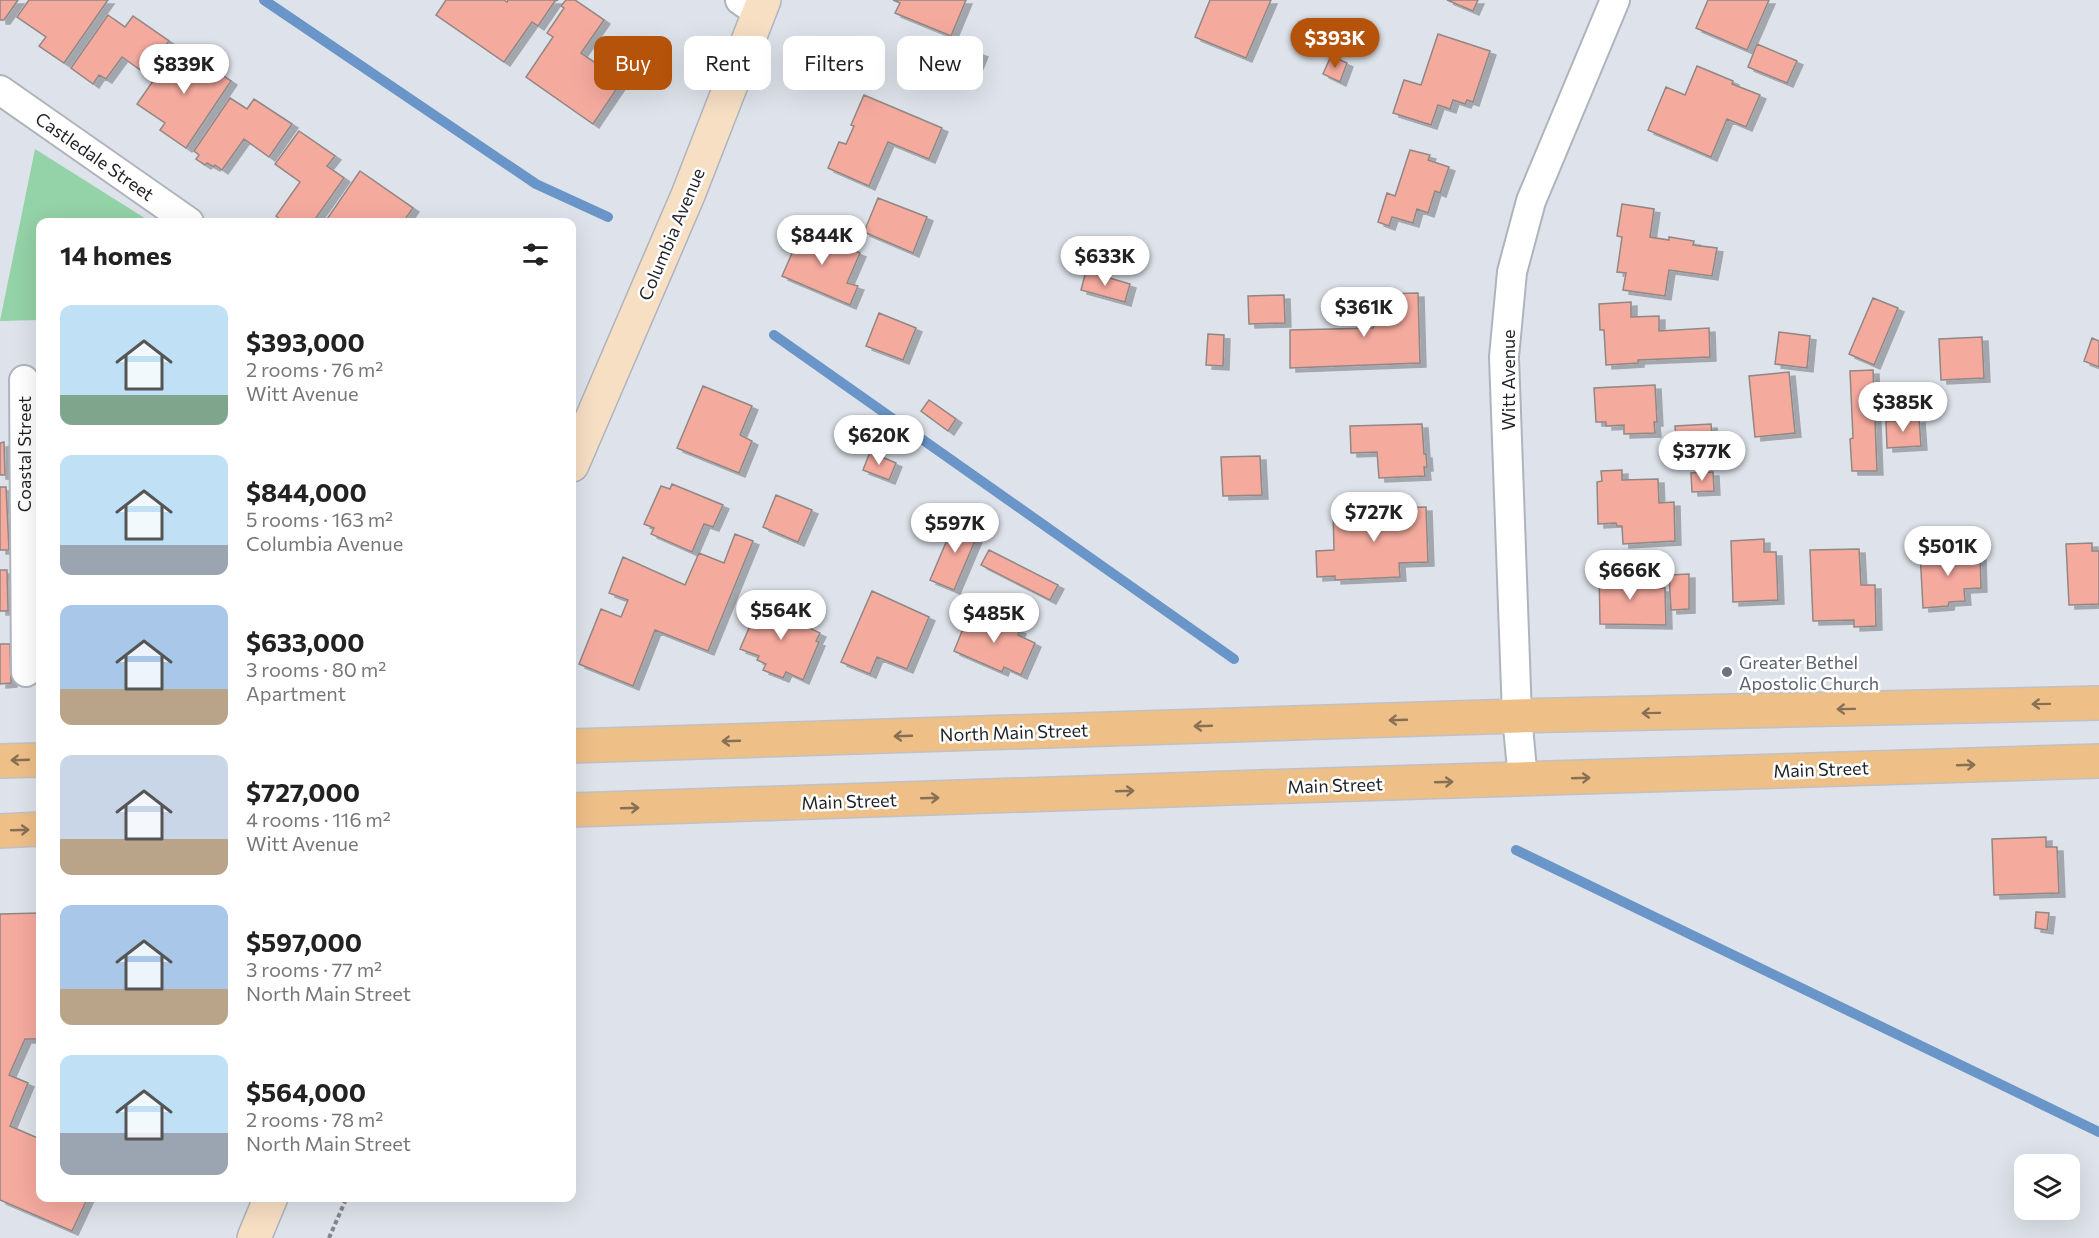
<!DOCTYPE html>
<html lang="en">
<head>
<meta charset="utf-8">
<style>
	:root { --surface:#fff; --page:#f6f6f6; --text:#222; --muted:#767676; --accent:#b45309 }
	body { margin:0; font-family:Commissioner,sans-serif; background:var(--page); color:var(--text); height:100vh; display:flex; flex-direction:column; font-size:22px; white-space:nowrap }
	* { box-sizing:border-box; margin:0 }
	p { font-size:20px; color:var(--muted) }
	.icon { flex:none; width:33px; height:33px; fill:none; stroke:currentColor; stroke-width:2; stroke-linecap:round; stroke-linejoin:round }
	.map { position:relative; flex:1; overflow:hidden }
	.drawer { position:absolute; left:36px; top:218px; width:540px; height:984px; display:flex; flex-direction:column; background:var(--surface); border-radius:12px; box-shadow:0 6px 24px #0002 }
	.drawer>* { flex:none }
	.guide { position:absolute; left:594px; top:36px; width:570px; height:54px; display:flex; gap:12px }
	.buttons { position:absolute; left:2014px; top:1154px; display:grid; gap:12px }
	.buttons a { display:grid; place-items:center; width:66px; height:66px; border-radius:12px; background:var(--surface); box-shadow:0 6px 24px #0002; font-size:30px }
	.price { position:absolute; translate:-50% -51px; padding:0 14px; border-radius:21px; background:#fff; color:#222; font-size:20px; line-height:39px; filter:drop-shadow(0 2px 3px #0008) }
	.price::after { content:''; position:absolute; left:50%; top:36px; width:18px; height:14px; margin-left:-9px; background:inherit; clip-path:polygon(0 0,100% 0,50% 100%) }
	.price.selected { background:var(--accent); color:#fff }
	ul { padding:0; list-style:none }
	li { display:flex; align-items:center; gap:18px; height:150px; padding:0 24px }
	li span { display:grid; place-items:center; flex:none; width:168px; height:120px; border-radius:12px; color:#555 }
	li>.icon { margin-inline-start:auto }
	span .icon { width:72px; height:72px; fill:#fffc; stroke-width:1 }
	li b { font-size:26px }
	h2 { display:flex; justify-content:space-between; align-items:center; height:72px; padding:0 24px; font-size:26px }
	.pill { padding:0 21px; border-radius:12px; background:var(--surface); box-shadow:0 6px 24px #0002; font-size:21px; line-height:54px }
	.pill.selected { background:var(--accent); color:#fff }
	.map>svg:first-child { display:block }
	.green { fill:#94d2a7 }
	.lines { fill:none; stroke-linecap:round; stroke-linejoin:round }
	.stream { stroke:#6995c8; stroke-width:10 }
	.building { fill:#f5aa9e; stroke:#918785; stroke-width:1.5; filter:url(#shadow) }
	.street-casing { stroke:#afb4bc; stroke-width:32 }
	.secondary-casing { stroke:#afb4bc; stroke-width:36 }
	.primary-casing { stroke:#c0c1c2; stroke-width:36 }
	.path { stroke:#83878c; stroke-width:4; stroke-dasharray:4.5 3; stroke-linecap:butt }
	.street { stroke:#fff; stroke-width:28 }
	.secondary { stroke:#f7dfc4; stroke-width:33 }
	.primary { stroke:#efbf88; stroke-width:33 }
	.oneway { stroke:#877056 }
	.worship-dot { fill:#6b7280; stroke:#fff; stroke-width:2 }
	.labels { text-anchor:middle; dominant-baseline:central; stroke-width:5; stroke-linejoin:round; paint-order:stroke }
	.street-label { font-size:18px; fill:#1f2124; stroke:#fff }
	.worship-label { font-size:18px; fill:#5b616d; stroke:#fff; text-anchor:start }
</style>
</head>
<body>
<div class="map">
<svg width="2099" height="1238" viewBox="0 0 2099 1238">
	<defs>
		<filter id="shadow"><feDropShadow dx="6" dy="4" stdDeviation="0" flood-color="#0004"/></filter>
	</defs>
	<rect width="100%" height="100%" fill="#dee3eb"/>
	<!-- green -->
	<path class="green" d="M35 149 151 222H40V320L0 321Z"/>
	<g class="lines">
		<!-- stream -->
		<path class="stream" d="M264 0 536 184 608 217
			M774 335 1234 659
			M1516 850 2099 1132"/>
	</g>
	<!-- building -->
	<path class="building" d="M0 0H18L4 20H0Z
		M29 0H108L64 63 39 46 46 37 17 17Z
		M446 0H504L507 2 508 0H558L555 1 538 26 532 22 504 62 436 15Z
		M566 0H575L604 20 581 53 622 81 593 124 526 77 553 37 547 33 564 8 561 6Z
		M893 0H966L951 36 895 13 900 3Z
		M1210 0H1271L1246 58 1195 37Z
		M1447 0H1478L1473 11Z
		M1708 0H1769L1747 50 1696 28Z
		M108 15 125 27 133 16 169 41 146 74 122 57 106 79 99 75 93 84 71 68Z
		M1438 34 1490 51 1473 102 1467 100 1465 104 1453 100 1450 109 1438 105 1431 125 1393 113 1404 80 1421 85Z
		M946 39 982 53 970 82 933 68Z
		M1757 44 1797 61 1787 83 1748 67Z
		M178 45 231 81 186 148 160 130 165 123 137 104Z
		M1331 56 1347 63 1340 82 1323 74Z
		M1697 66 1733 81 1732 84 1760 95 1746 127 1727 119 1711 157 1648 130 1666 87 1685 95Z
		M864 95 942 128 929 159 888 142 869 186 828 168 839 142 846 144 854 126 851 125Z
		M230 98 247 109 254 99 292 124 269 157 244 139 222 170 215 165 214 167 207 163 205 165 196 159 199 155 194 151Z
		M299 131 335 156 327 166 344 178 313 222H284L276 216 300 182 275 164Z
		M1410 150 1430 155 1428 160 1449 167 1440 193 1435 191 1428 213 1417 209 1413 223 1392 217 1389 226 1378 222 1387 193 1395 196Z
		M360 171 413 208 403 222H325Z
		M878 198 927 217 913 253 864 232Z
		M1622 204 1654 209 1650 237 1669 240V237L1694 241 1693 245 1717 248 1712 276 1669 270 1665 296 1623 290 1626 273 1617 272 1622 237 1617 236Z
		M799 227 860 253 847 283 858 286 850 305 782 276 793 251 790 250Z
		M1086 271 1130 284 1125 302 1081 290Z
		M1418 293 1420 363 1290 368V330L1373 328 1374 325H1376L1375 294Z
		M1284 295 1285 323 1249 324 1248 296Z
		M1873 298 1898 308 1874 365 1849 354Z
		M1631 302V317L1659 316V331L1709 328 1710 357 1638 360V363L1606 365 1604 330H1600L1599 304Z
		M879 313 916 328 903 360 866 346Z
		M1779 332 1810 336 1807 368 1775 364Z
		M1208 334 1224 335 1223 366 1206 365Z
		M1982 337 1984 378 1941 380 1939 339Z
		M2092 338 2099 341V367L2084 361Z
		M1873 370 1877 471H1852L1850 439 1853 438 1850 371Z
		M1789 372 1795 433 1755 437 1749 376Z
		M1655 385 1657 422H1654L1655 433 1624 434V425L1606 426V422H1596L1594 388Z
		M703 386 752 406 740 435 752 441 739 473 677 448Z
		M929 400 956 419 948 431 921 411Z
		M1904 416 1905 420 1919 419 1921 446 1887 448 1886 421H1898V417Z
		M1422 424 1424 454H1426L1427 467H1424L1425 476 1379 478 1377 452 1351 453 1350 426Z
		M1711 424 1713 447 1677 450 1675 426Z
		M4 442 5 475H0V443Z
		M870 452 896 463 889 480 863 470Z
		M1260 456 1262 495 1223 496 1221 457Z
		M1622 470V480L1658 479 1659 503 1674 502 1675 541 1623 544 1622 526H1617L1616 523 1598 524 1597 482 1602 481 1601 471Z
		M1713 472 1714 491 1692 492 1691 473Z
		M672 484 723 505 713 527 704 524 692 552 651 534 654 528 644 524 661 486 670 489Z
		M0 487H6L9 550H0Z
		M776 495 812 510 798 542 763 527Z
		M1426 507 1428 562 1399 563 1400 577 1335 580V576L1317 577 1316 551 1334 550 1333 510Z
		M956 519 980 529 954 590 930 580Z
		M735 534 753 541 708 651 655 630 633 686 579 664 601 609 621 617 628 600 609 593 623 557 685 585 699 553 724 563Z
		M1764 539V552H1776L1778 600 1733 602 1731 541Z
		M2092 543V551H2099V604L2069 605 2066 544Z
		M1859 549 1861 585H1875L1876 626 1854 627V620L1813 621 1810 550Z
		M989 550 1058 585 1050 600 981 565Z
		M1963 550V556H1980L1981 588 1964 589 1965 601 1949 602 1948 606 1923 608 1920 552Z
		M0 570H7L8 611H0Z
		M1622 570V579L1654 578V588H1665L1666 625 1600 624 1599 571Z
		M1689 574V609L1671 610 1669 575Z
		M872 591 929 617 907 669 877 657 870 674 841 662Z
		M761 600 808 619 805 626 820 633 816 641 819 642 803 680 786 672 783 678 763 670 766 664 757 660 759 656 740 649Z
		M971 609 1020 630 1018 635 1035 643 1021 675 1004 667 1002 672 954 651Z
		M0 644H10L11 683 0 684Z
		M2046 837V847H2057L2059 893 1994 895 1992 839Z
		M2036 912 2049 913 2047 930 2035 928Z
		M40 913V1039H25L9 1075 28 1083 10 1126 40 1139V1197H88L72 1231 0 1200V914Z"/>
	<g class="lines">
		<defs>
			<path id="street" d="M740 0 759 13
				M0 90 189 222
				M24 380 26 672
				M1523 780 1517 716 1504 357 1512 272 1531 201 1615 0"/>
			<path id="secondary" d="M572 465 688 195 764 0
				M254 1238 271 1197"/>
			<path id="primary" d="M572 746 1517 716 2099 703
				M0 761 40 760
				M572 810 1260 787 2099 761
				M0 831 40 829"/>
		</defs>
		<!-- street casing -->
		<use href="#street" class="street-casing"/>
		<!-- secondary casing -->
		<use href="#secondary" class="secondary-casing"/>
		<!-- primary casing -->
		<use href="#primary" class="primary-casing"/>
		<!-- path -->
		<path class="path" d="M329 1238 347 1197"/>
		<!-- street -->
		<use href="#street" class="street"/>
		<!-- secondary -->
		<use href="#secondary" class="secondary"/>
		<!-- primary -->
		<use href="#primary" class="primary"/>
	</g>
	<!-- one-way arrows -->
	<defs><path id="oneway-shaft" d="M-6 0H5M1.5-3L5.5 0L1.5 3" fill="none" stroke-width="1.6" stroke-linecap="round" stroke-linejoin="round" transform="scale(1.5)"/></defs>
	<g class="oneway">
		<use href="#oneway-shaft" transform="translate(2041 704) rotate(179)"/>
		<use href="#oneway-shaft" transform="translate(1846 709) rotate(179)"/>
		<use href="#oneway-shaft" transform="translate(1651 713) rotate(179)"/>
		<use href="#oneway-shaft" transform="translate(1398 720) rotate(178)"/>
		<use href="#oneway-shaft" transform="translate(1203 726) rotate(178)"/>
		<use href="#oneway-shaft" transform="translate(903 736) rotate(178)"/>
		<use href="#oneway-shaft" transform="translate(731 741) rotate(178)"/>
		<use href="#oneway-shaft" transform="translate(20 760) rotate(178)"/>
		<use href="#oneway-shaft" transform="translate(1966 765) rotate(-2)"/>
		<use href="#oneway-shaft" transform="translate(1581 778) rotate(-2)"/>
		<use href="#oneway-shaft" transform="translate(1444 782) rotate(-2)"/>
		<use href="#oneway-shaft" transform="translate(1125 791) rotate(-2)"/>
		<use href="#oneway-shaft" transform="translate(930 798) rotate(-2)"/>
		<use href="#oneway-shaft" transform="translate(630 808) rotate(-2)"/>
		<use href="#oneway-shaft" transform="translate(20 830) rotate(-2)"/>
	</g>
	<!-- markers -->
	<circle class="worship-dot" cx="1727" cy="672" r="6"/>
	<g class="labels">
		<!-- street labels -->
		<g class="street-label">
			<text transform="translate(95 156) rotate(35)">Castledale Street</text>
			<text transform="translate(671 234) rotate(-67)">Columbia Avenue</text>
			<text transform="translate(1508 380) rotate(-90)">Witt Avenue</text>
			<text transform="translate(24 454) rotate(-90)">Coastal Street</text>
			<text transform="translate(1014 732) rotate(-2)">North Main Street</text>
			<text transform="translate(1821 769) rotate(-2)">Main Street</text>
			<text transform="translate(1335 785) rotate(-2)">Main Street</text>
			<text transform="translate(849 801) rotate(-2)">Main Street</text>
		</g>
		<!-- worship labels -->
		<g class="worship-label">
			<text x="1739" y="662">Greater Bethel<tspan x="1739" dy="21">Apostolic Church</tspan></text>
		</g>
	</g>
</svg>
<div class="buttons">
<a><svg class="icon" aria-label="layers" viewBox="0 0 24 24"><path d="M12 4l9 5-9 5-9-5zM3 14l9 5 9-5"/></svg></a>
</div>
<b class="price selected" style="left:1335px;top:69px">$393K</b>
<b class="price" style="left:184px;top:95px">$839K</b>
<b class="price" style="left:822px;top:266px">$844K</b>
<b class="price" style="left:1105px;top:287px">$633K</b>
<b class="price" style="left:1364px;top:338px">$361K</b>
<b class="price" style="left:1903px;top:433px">$385K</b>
<b class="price" style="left:879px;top:466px">$620K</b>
<b class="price" style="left:1702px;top:482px">$377K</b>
<b class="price" style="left:1374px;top:543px">$727K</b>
<b class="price" style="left:955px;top:554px">$597K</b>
<b class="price" style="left:1948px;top:577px">$501K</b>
<b class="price" style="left:1630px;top:601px">$666K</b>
<b class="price" style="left:781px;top:641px">$564K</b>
<b class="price" style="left:994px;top:644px">$485K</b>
<div class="guide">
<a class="pill selected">Buy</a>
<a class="pill">Rent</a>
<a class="pill">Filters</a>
<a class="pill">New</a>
</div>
<section class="drawer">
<h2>14 homes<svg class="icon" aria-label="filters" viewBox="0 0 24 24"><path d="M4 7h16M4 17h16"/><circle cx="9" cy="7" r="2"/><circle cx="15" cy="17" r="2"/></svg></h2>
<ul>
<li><span style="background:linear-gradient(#bfe0f5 75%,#7fa58c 0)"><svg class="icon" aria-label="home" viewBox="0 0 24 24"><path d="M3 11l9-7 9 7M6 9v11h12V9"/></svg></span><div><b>$393,000</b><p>2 rooms · 76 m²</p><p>Witt Avenue</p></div></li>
<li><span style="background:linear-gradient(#bfe0f5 75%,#9aa5b1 0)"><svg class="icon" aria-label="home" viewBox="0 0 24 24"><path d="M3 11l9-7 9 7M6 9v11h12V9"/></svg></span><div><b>$844,000</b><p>5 rooms · 163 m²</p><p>Columbia Avenue</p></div></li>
<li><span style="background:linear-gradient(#a9c7e8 70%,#b9a48a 0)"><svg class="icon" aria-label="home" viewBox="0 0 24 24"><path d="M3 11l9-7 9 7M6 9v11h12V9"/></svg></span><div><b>$633,000</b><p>3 rooms · 80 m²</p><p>Apartment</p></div></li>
<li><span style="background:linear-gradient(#c9d6e8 70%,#b9a48a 0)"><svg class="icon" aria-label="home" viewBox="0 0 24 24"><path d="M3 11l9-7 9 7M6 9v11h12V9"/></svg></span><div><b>$727,000</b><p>4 rooms · 116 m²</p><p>Witt Avenue</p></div></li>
<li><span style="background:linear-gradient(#a9c7e8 70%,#b9a48a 0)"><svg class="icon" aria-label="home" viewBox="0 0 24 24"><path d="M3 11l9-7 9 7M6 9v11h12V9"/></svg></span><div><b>$597,000</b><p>3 rooms · 77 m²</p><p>North Main Street</p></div></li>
<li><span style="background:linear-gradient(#bfe0f5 65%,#9aa5b1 0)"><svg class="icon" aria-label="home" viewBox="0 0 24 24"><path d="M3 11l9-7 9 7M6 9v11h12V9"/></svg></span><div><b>$564,000</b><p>2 rooms · 78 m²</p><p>North Main Street</p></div></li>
</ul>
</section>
</div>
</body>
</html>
